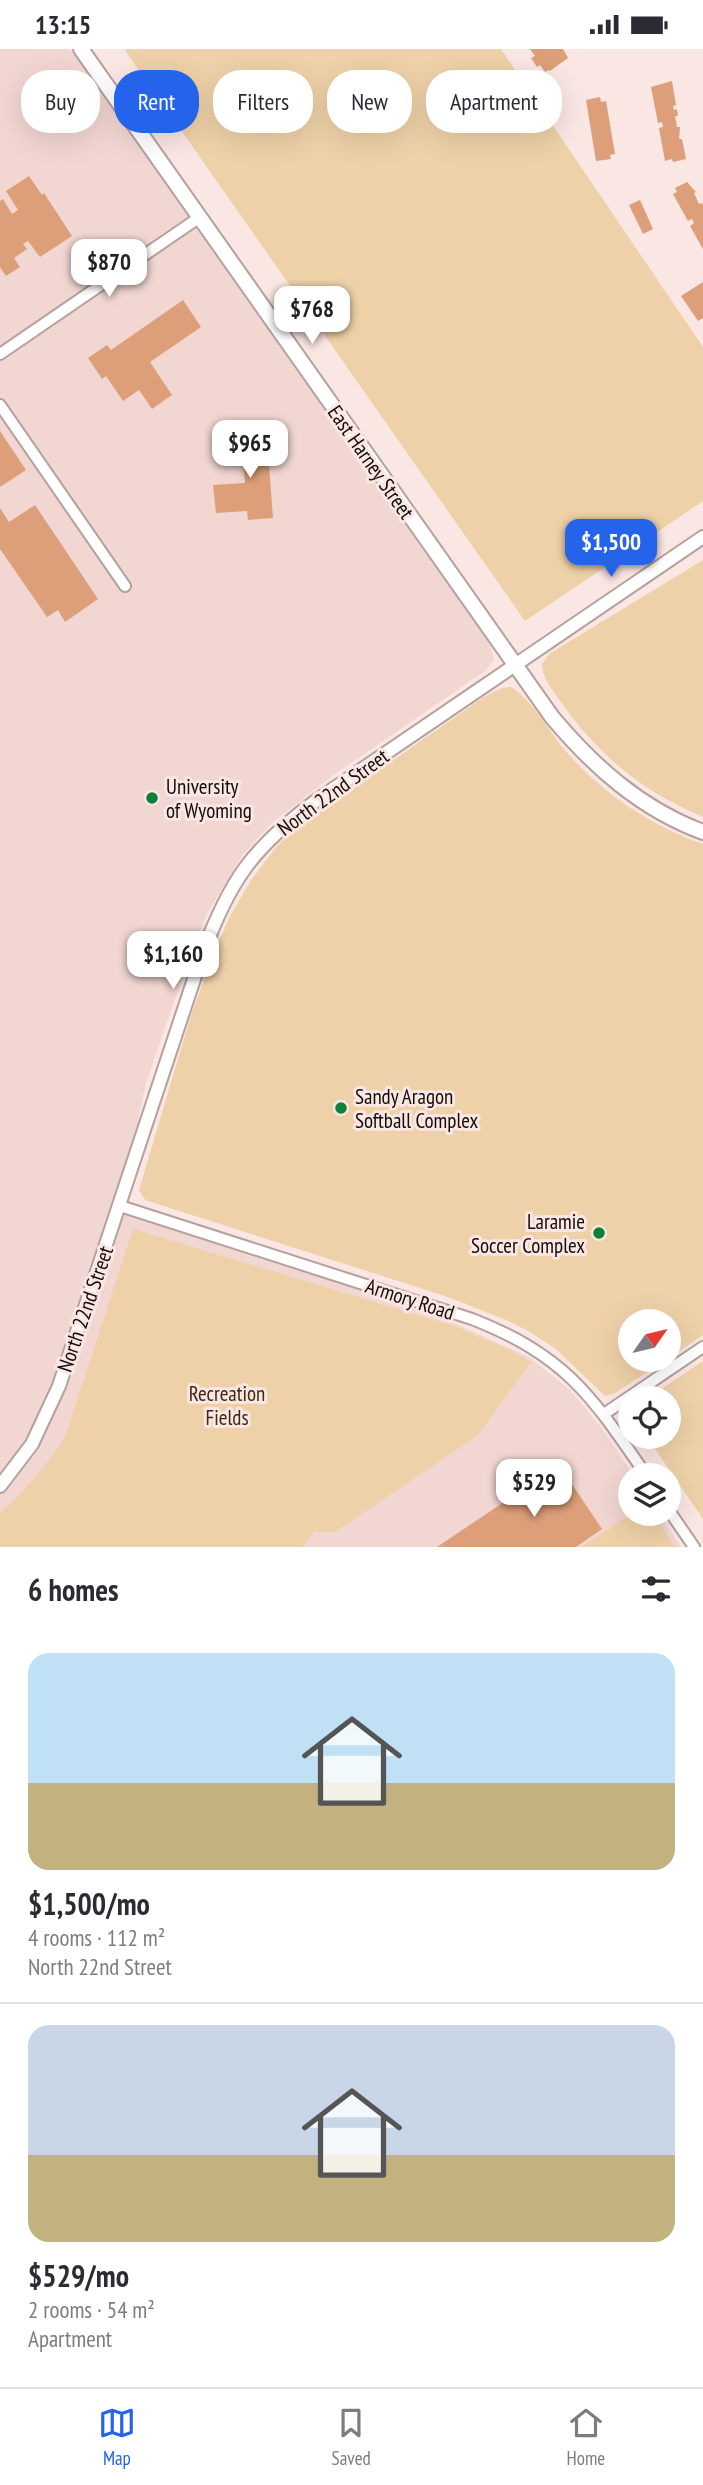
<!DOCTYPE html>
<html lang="en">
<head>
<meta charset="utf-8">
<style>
	:root { --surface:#fff; --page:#f7f7f7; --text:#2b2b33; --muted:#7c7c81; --line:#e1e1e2; --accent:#2563eb }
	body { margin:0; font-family:"PT Sans Narrow",sans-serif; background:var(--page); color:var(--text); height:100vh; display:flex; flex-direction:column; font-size:26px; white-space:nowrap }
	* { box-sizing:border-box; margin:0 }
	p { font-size:23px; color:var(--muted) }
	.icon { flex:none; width:38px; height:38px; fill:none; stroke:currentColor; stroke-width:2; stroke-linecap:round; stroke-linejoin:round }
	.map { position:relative; height:1498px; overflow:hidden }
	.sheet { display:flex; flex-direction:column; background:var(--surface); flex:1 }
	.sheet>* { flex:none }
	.top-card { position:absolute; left:21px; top:21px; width:662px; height:63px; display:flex; gap:14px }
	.needle { width:46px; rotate:56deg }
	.fabs { position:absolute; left:618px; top:1260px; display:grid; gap:14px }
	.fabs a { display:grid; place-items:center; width:63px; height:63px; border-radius:50%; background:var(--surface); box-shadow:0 7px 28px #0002; font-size:35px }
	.price { position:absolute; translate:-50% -60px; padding:0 16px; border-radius:14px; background:#fff; color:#222; font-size:23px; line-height:46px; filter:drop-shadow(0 2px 4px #0008) }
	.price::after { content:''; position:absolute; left:50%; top:42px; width:21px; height:16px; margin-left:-10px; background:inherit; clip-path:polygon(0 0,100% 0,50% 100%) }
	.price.current { background:var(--accent); color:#fff }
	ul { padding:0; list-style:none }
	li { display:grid; align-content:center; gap:14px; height:371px; padding:0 28px }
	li+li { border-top:2px solid var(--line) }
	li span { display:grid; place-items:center; height:217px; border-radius:21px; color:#555 }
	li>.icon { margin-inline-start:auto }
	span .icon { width:126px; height:126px; fill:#fffc; stroke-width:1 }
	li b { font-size:30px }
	h2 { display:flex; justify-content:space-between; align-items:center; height:84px; padding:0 28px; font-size:30px }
	.pill { padding:0 24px; border-radius:28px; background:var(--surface); box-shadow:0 7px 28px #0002; font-size:24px; line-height:63px }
	.pill.current { background:var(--accent); color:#fff }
	.status { display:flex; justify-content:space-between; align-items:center; height:49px; padding:0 35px; background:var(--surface); direction:ltr }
	.status svg { height:19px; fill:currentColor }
	.tabs { display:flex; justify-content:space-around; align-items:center; height:98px; border-top:2px solid var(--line); background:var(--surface); font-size:19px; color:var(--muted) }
	.tabs a { display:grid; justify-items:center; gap:4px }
	.tabs .current { color:var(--accent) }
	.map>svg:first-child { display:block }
	.built { fill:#f2d6d2 }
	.green { fill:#eed1a8 }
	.building { fill:#dc9f79 }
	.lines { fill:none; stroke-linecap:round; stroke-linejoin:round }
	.minor-casing { stroke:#b4a19e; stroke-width:14 }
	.tertiary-casing { stroke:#b4a19e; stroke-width:16 }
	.secondary-casing { stroke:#b4a19e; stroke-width:18 }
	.minor { stroke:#fff; stroke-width:10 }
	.tertiary { stroke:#fff; stroke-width:12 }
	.secondary { stroke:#fff; stroke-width:14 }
	.poi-dot { fill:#0c8138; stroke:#fae6e3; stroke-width:2.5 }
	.labels { text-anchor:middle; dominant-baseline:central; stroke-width:6; stroke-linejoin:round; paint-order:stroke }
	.street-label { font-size:21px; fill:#120c0b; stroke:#fae6e3 }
	.poi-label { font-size:21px; fill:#120c0b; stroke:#fae6e3; text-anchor:start }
	.park-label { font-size:21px; fill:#3b2a0f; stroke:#fae6e3 }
</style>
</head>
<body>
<div class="status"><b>13:15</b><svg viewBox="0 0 49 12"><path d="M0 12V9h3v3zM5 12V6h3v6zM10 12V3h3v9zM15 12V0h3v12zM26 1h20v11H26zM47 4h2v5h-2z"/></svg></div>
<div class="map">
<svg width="703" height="1498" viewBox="0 0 703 1498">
	<rect width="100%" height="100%" fill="#fae6e3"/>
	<!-- built -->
	<path class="built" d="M0 0H70L490 596 494 611 485 622 335 725 273 773 244 804 208 863 192 900 146 1034 120 1157 454 1274 529 1308 569 1340 599 1376 633 1426H630V1465H659L681 1498H0Z"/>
	<!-- green -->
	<path class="green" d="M124 0H501L703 298V452L525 572Z
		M703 511V768C642 742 599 707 561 653 552 640 543 631 542 615L549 605Z
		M511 638C533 652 547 679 563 699 600 743 649 776 703 795V1286L669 1309 668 1272H630V1311H666L615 1344 605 1347 556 1300 530 1283 506 1271 448 1248 145 1151 139 1141 191 966 215 901 230 867 251 831 277 797 306 772 484 648 502 639Z
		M133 1180 457 1278 512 1302 531 1313 477 1387 335 1483H314L303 1498H0V1464C26 1441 46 1417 65 1388Z
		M703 1312V1470L647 1388H668V1349H648Z
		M631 1465H653L675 1498H581Z"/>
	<!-- building -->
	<path class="building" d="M530 0H563L568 9 550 22 549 21 545 23 540 16 537 18 531 9 535 7Z
		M672 32 676 56 673 57 674 61 677 60 678 67H675L677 78H680L679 90H682L686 110 673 113 672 110 665 112 659 79 663 78 662 73 658 74 651 38Z
		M600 48 601 53 606 52 615 105 610 106 611 110 596 112 586 51Z
		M29 127 42 146 44 144 72 187 40 208 28 192 23 195 27 200 14 209 20 218 6 227 0 218V152L3 150 12 165 18 161 6 142Z
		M687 133 696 143 694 144 699 155 702 154 703 156V200L690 177 694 174 692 170 688 172 673 145 677 143 675 139Z
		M640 151 653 180 643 185 629 156Z
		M703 233V269L698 272 681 247Z
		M183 251 201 278 150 313 172 346 152 360 139 341 123 352 106 327 102 330 88 309 107 296 111 301Z
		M266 377 273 469 248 471 247 462 216 464 213 436 245 434 241 379Z
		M0 382 26 421 0 438Z
		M35 456 98 550 65 573 58 561 47 568 0 500V459L9 473Z
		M559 1416 602 1480 576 1498H437Z"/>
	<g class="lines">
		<defs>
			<path id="minor" d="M0 305 200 168
				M0 356 125 537
				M120 1157 472 1270C566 1307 591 1346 646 1426
				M604 1365 703 1298
				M668 1460 694 1498"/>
			<path id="tertiary" d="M0 1437 32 1395 59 1337 202 906C230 831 252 799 317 751L703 488"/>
			<path id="secondary" d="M81 0 552 668C594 718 641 760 703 783"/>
		</defs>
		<!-- minor casing -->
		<use href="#minor" class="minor-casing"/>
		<!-- tertiary casing -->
		<use href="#tertiary" class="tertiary-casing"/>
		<!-- secondary casing -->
		<use href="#secondary" class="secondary-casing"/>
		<!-- minor -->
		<use href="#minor" class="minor"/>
		<!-- tertiary -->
		<use href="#tertiary" class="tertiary"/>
		<!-- secondary -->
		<use href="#secondary" class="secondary"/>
	</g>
	<!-- markers -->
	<g class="poi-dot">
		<circle cx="152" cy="749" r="7"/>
		<circle cx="341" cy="1059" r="7"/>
		<circle cx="599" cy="1184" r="7"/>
	</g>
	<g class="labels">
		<!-- street labels -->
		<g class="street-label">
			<text transform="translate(371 413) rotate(55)">East Harney Street</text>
			<text transform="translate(333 743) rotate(-36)">North 22nd Street</text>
			<text transform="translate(410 1250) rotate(18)">Armory Road</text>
			<text transform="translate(85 1260) rotate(-71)">North 22nd Street</text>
		</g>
		<!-- poi labels -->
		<g class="poi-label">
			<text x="166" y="737">University<tspan x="166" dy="24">of Wyoming</tspan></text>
			<text x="355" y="1047">Sandy Aragon<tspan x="355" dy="24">Softball Complex</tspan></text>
			<text x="585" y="1172" text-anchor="end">Laramie<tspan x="585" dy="24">Soccer Complex</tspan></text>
		</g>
		<!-- park labels -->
		<g class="park-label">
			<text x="227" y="1344">Recreation<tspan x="227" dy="24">Fields</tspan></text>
		</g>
	</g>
</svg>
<div class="fabs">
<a><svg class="needle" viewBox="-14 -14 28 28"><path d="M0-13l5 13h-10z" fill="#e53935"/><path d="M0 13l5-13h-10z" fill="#7c7c81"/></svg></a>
<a><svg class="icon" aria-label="locate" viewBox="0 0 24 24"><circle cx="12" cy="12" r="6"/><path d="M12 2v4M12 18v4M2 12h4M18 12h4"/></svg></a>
<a><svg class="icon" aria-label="layers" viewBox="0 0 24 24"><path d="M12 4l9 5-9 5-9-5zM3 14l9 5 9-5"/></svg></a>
</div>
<b class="price" style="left:109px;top:250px">$870</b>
<b class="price" style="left:312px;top:297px">$768</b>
<b class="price" style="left:250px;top:431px">$965</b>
<b class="price current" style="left:611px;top:530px">$1,500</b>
<b class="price" style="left:173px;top:942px">$1,160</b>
<b class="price" style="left:534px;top:1470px">$529</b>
<div class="top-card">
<a class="pill">Buy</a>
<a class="pill current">Rent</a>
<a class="pill">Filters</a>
<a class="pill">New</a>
<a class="pill">Apartment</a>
</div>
</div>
<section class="sheet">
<h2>6 homes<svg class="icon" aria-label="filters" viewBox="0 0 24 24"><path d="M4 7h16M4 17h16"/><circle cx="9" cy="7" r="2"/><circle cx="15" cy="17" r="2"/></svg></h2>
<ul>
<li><span style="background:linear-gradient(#bfe0f5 60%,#c2b280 0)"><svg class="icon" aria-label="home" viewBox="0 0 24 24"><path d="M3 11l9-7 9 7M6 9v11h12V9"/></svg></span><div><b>$1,500/mo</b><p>4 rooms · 112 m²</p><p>North 22nd Street</p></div></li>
<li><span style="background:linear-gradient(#c9d6e8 60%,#c2b280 0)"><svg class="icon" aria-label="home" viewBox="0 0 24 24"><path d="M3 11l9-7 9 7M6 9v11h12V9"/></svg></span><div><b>$529/mo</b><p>2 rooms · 54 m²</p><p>Apartment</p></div></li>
</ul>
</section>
<nav class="tabs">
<a class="current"><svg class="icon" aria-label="map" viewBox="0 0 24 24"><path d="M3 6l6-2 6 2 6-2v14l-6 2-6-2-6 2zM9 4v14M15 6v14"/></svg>Map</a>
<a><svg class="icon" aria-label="saved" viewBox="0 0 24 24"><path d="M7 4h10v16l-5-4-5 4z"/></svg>Saved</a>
<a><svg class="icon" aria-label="home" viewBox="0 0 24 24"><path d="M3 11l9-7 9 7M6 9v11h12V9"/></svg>Home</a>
</nav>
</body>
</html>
